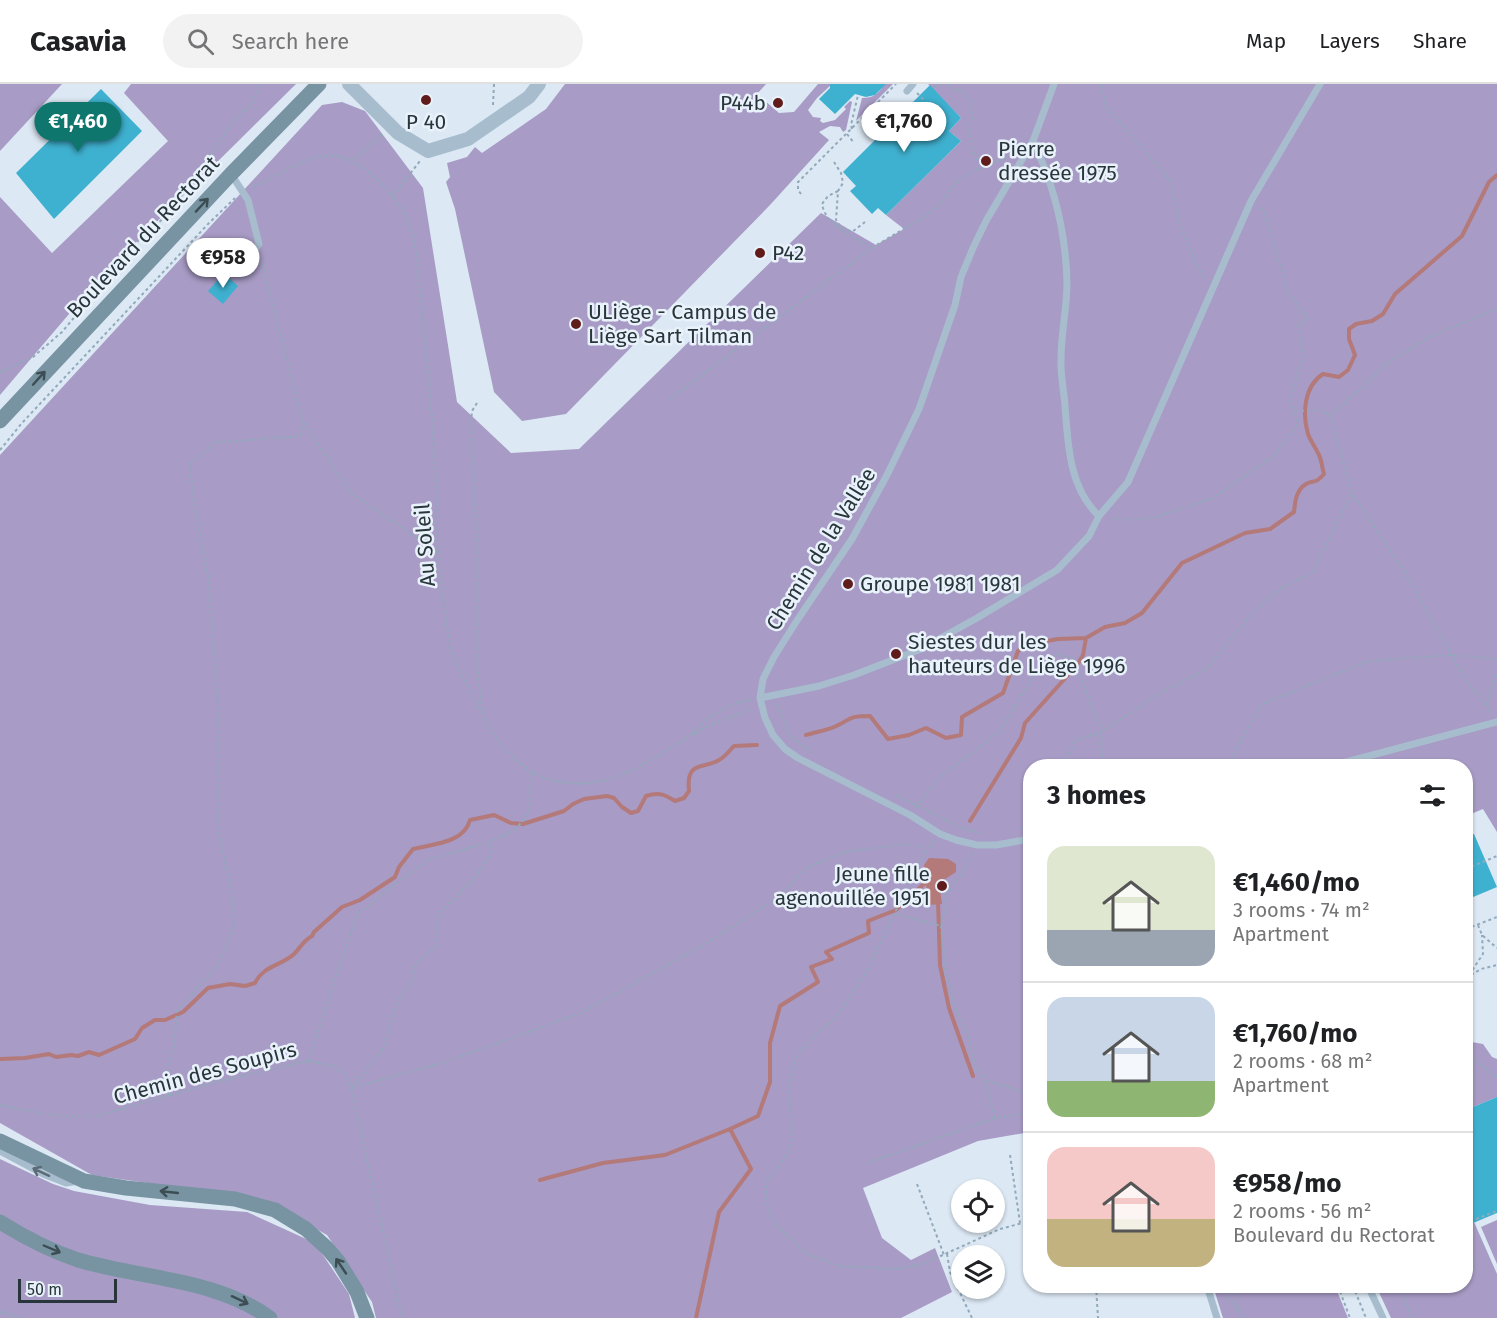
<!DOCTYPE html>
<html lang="en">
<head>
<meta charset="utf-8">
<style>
	:root { --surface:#fff; --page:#f2f2f2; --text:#202124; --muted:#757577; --line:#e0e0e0; --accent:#0f766e }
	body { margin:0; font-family:"Fira Sans",sans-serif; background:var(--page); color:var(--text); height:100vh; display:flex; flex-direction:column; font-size:22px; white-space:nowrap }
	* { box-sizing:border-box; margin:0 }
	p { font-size:20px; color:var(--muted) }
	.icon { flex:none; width:33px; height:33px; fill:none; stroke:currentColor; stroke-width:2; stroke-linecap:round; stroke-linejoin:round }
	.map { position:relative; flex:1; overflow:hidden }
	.drawer { position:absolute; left:1023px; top:675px; width:450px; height:534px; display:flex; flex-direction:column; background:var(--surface); border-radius:24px; box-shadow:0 2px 4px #0004 }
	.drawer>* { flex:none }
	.controls { position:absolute; left:951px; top:1095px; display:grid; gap:12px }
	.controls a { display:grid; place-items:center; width:54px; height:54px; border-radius:50%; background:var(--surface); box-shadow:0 2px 4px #0004; font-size:30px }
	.scale { position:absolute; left:18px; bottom:15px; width:99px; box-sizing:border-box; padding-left:6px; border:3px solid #28353a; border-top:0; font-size:16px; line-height:21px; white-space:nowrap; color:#28353a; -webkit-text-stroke:4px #e9f2fb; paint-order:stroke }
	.price { position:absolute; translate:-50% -51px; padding:0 14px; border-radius:21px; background:#fff; color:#222; font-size:20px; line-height:39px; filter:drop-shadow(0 2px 3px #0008) }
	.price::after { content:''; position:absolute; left:50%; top:36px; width:18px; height:14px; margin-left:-9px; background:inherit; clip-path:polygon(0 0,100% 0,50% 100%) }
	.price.current { background:var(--accent); color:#fff }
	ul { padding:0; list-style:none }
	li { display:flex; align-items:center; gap:18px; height:150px; padding:0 24px }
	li+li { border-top:2px solid var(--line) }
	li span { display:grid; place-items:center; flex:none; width:168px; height:120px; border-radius:18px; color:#555 }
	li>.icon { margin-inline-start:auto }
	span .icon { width:72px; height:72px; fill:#fffc; stroke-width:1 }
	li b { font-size:26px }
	h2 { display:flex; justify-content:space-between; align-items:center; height:72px; padding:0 24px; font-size:26px }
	header { display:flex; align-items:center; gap:36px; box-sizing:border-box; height:84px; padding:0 30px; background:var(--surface); border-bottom:2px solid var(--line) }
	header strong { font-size:28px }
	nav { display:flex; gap:33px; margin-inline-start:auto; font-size:21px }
	.search { width:420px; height:54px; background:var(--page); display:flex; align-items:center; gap:15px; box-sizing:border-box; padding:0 21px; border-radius:33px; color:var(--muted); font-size:22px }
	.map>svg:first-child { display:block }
	.green { fill:#a89bc5 }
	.water { fill:#b47979 }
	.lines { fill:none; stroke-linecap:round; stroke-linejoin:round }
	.stream { stroke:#b47979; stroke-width:4 }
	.building { fill:#3fb1d0 }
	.path { stroke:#91a9ba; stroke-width:2; stroke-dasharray:3 3; stroke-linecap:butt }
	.lane { stroke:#a7bdce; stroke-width:7 }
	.street { stroke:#a7bdce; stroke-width:14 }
	.secondary { stroke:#7894a2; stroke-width:15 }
	.oneway { stroke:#3c4d54 }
	.oneway2 { stroke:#5b6b75 }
	.poi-dot { fill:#5f1c1a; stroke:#e9f2fb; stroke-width:2 }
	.labels { text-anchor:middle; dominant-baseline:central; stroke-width:5; stroke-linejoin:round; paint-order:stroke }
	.poi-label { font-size:21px; fill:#28353a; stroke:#e9f2fb; text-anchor:start }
	.street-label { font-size:21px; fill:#28353a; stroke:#e9f2fb }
</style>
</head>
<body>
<header>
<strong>Casavia</strong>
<div class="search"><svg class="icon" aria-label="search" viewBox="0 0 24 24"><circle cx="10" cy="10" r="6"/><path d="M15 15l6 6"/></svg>Search here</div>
<nav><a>Map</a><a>Layers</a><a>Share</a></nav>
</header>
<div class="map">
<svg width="1497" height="1234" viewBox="0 0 1497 1234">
	<rect width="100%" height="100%" fill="#dce8f4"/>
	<!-- green -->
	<path class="green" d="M0 0H62L0 67Z
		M131 0H296L98 196 0 311V113L52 169 168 57 124 9Z
		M565 0H766L757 10 779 29 794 28 818 0H832L817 14 808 26 813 33 821 34 820 37 823 39 835 36 846 25 844 23 850 17 852 18 846 46 843 48 840 43 830 42 819 48 829 56 770 121 566 330 522 337 494 308 455 125 446 98 450 93 447 79 467 73 475 63 482 69 546 25Z
		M884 0H893L856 37 862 14C873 14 879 10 884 0Z
		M928 0H1497V748L1483 725 1466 732V682H1030V1048L978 1057 863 1104 882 1154 911 1176 935 1164 952 1208 901 1234H376L372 1218 327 1151 264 1116 92 1091 0 1039V371L322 21 342 18 365 27 423 104 457 318 511 369 579 365 821 129 876 161 904 145 886 131 961 57 949 47 961 34Z
		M1466 957 1483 960 1492 973 1497 975V1013L1466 1026Z
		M0 1075 53 1100 74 1107 150 1121 247 1128 315 1159 349 1210 355 1234H0Z
		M1497 1136V1180L1481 1143Z
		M1474 1138 1497 1190V1234H1391L1376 1202H1466V1141Z
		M1213 1202H1335L1348 1234H1223Z"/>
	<!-- water -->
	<path class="water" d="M929 774 948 775 956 780V788L939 799 942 820 928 821 924 781Z"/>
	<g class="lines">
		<!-- stream -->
		<path class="stream" d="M806 651C815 648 825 647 834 643 853 635 846 632 870 632L888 655 909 651 926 644 946 654 961 651 962 633 1003 609 1018 567 1030 560 1058 555 1086 554 1105 543 1125 539 1142 529 1182 479 1245 449 1270 445 1294 428C1295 418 1296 406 1306 400 1316 395 1314 401 1324 390 1322 384 1322 377 1319 371 1316 364 1311 358 1308 350 1302 330 1304 302 1323 290L1339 293 1348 286 1355 271 1349 255V245L1356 240 1372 237 1383 230 1395 210 1462 152 1489 98 1497 91
			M970 737 1021 654 1025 639 1077 581 1083 571 1086 554
			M938 816 940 881 949 924 973 992
			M0 975 25 974 49 970 56 973 71 971 78 972 89 968 99 971 135 955 142 944 155 936H165L183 928 208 904 230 900 245 902 255 899C264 881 281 882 294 870 301 863 303 857 312 852L314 848 342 823 360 816 395 793 399 783 413 765C433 760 464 759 470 736L494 731 511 739 523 740 564 727 573 720 584 715 607 712 614 714 622 723 631 729 638 727 646 712C658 708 664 710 675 717L684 714 689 707C686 676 702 686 719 676 725 673 729 667 734 662L757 661
			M540 1096 603 1079 665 1071 730 1045
			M696 1234 719 1128 751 1085 730 1045 758 1032 770 998V959L780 922 818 898 811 883 832 875 826 868 869 849 868 837 896 826 926 798"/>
	</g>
	<!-- building -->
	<path class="building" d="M830 0H886L875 11 866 13 855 10 835 30 819 15 830 4Z
		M930 1 961 34 949 47 961 57 886 131 878 124 872 130 850 107 856 102 843 88Z
		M101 5 142 47 54 135 16 89Z
		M224 189 238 202 223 220 208 207Z
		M1474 750 1497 803 1466 816V753Z
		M1497 1013V1129L1466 1142V1026Z"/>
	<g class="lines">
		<!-- path -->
		<path class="path" d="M948 0 954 7 961 5 971 18 972 35 969 39C969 55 971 70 982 82
			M1102 0 1105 21 1170 96 1179 138 1196 180 1206 196
			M933 4 941 0
			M917 9 924 16
			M493 21 494 0
			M852 45 851 41 858 11
			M847 50 854 59
			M353 76 383 50
			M834 78 841 89 843 99 838 107 836 136 841 143 852 148 865 138
			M253 103C277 93 310 68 336 72 363 76 395 109 406 133 419 160 418 196 422 226 428 283 433 341 436 398 437 421 436 443 438 466 440 496 445 526 449 556 455 584 471 606 483 631 513 693 566 716 630 687 653 676 675 660 697 648 715 638 734 633 752 624
			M838 107 828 112 822 120C826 143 853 153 872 163
			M801 110 798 106V98L896 0
			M392 113 420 77
			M1260 124 1264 127 1289 210 1307 234 1299 242 1303 273 1289 316 1295 327 1321 326 1330 331 1352 409 1409 495 1465 595 1487 622 1490 630
			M0 288 33 273 62 248 138 157 168 130 234 37 254 17 260 0
			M670 315 873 163 921 135 941 119 955 100 969 89 1013 71
			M477 319 472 327 471 338 477 464V581L482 626
			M1330 331 1360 306 1384 281 1429 253 1497 225
			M304 339 351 409 438 468
			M0 366 22 339 209 139 235 114
			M1111 434 1135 436 1156 433 1213 414 1275 371 1297 341 1295 328
			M777 620 789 650 811 668
			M1487 622 1495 593 1497 590
			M693 650C709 630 727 620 751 616
			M1064 682 1075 656 1100 649 1162 608 1204 587 1254 528 1278 506 1312 489 1352 409
			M1230 682 1235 667 1262 620 1368 577 1452 571 1497 575
			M896 711 962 744 984 750
			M915 724 940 693 999 648 1029 599 1055 570 1072 574 1077 581 1095 632 1100 641V665L1107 682
			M1022 745 1030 742
			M934 756 917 783 867 886 852 910 832 938 816 950 799 969 793 982 789 1004 792 1050 789 1067 766 1099V1113L769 1129 778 1143 807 1170 840 1182 896 1185 923 1180 1000 1145 1030 1137
			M1466 785 1497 772
			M895 830 941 842 946 824 947 810 961 790 973 769
			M1478 841 1482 851 1497 864
			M941 842 946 889 956 925 967 947 975 981 985 996 1030 1010
			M1466 845 1497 833
			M1469 891 1483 870 1482 851
			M1466 894 1481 885 1497 881
			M1466 969 1497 993
			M308 977 357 830 427 776 489 758 515 746 529 729 532 689
			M985 996 995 1034
			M351 1004 442 979 581 929 707 859 780 812 808 783 845 768 903 760 928 763
			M351 1004 382 967 398 917 412 897 415 881 436 862 438 831 473 796 492 767 489 759
			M169 1012V976L174 961 177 927 217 882 234 842 232 807 218 748V620L211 525 208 493 193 414 190 380 215 358C233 358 250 356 267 354 280 353 287 355 300 351L303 339 261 175
			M0 1021C32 1028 64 1035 96 1032L228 995 308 977 335 982 346 991 351 1004 402 1234
			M1010 1071 1020 1139
			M867 1079 995 1034 1030 1029
			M917 1100 944 1171
			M1476 1135 1497 1127
			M947 1170 950 1188 972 1234
			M1096 1202 1098 1234
			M1224 1202 1227 1213 1239 1228
			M1234 1202 1239 1228 1243 1234
			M1338 1202 1350 1234
			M1353 1202 1366 1234
			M1400 1202 1412 1234
			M0 1228 22 1234"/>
		<!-- lane -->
		<path class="lane" d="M907 7 913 0
			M1033 57C1054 101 1066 150 1067 199 1067 226 1060 254 1061 281 1061 294 1064 308 1065 322 1068 361 1069 404 1099 432
			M231 90 248 116 259 160 239 188
			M760 614 819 602 854 591 921 565 977 534 1057 486 1089 452 1099 432 1128 398 1251 117 1320 0
			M1331 682 1497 638
			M1030 755 996 761H977L956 756 940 750 910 731 798 674 785 665 773 651 765 634 760 614 763 595 774 573 796 538 852 455 887 391 919 325 955 221 961 193 973 164 986 137 1033 57 1054 0
			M0 1067 43 1090 66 1099 79 1097
			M1207 1202 1217 1234
			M1368 1202 1383 1234"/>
		<!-- street -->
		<path class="street" d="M349 0 398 49 428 67 468 55 529 13 539 0"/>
		<!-- secondary -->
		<path class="secondary" d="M0 337 231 90 319 0
			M0 1057 84 1097 126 1104 235 1115 275 1126 306 1145 327 1164 338 1177 357 1208 367 1234
			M0 1138C24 1153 51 1167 78 1176 142 1195 214 1194 270 1234"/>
	</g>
	<!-- one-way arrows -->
	<defs><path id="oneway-shaft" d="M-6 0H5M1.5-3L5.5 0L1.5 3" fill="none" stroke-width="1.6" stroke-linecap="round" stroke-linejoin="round" transform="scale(1.5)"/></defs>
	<g class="oneway">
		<use href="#oneway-shaft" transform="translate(202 121) rotate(-47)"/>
		<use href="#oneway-shaft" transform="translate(39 294) rotate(-48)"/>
		<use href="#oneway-shaft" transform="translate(169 1108) rotate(-174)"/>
		<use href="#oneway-shaft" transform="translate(52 1165) rotate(23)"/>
		<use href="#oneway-shaft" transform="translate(341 1182) rotate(-124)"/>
		<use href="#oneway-shaft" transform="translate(240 1216) rotate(25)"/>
	</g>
	<use class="oneway2" href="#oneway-shaft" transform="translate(41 1088) rotate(-155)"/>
	<!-- markers -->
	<g class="poi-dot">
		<circle cx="426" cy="16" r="6"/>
		<circle cx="778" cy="19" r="6"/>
		<circle cx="986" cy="77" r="6"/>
		<circle cx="760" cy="169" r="6"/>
		<circle cx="576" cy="240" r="6"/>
		<circle cx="848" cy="500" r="6"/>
		<circle cx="896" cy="570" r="6"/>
		<circle cx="942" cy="802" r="6"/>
	</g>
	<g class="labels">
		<!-- poi labels -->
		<g class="poi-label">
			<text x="766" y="19" text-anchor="end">P44b</text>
			<text x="426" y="38" text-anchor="middle">P 40</text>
			<text x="998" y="65">Pierre<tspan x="998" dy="24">dressée 1975</tspan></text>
			<text x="772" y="169">P42</text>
			<text x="588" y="228">ULiège - Campus de<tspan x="588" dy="24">Liège Sart Tilman</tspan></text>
			<text x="860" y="500">Groupe 1981 1981</text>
			<text x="908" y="558">Siestes dur les<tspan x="908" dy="24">hauteurs de Liège 1996</tspan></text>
			<text x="930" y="790" text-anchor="end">Jeune fille<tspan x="930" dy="24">agenouillée 1951</tspan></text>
		</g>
		<!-- street labels -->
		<g class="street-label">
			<text transform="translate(143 153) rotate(-47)">Boulevard du Rectorat</text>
			<text transform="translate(425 461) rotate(-94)">Au Soleil</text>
			<text transform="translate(821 465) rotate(-58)">Chemin de la Vallée</text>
			<text transform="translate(205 989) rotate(-15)">Chemin des Soupirs</text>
		</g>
	</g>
</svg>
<div class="controls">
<a><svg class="icon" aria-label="locate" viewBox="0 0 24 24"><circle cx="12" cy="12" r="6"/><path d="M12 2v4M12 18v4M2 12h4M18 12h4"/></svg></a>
<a><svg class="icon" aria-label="layers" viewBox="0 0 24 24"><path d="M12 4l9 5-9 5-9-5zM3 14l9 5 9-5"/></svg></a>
</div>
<div class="scale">50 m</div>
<b class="price current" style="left:78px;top:69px">€1,460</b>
<b class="price" style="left:904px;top:69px">€1,760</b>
<b class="price" style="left:223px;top:205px">€958</b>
<section class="drawer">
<h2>3 homes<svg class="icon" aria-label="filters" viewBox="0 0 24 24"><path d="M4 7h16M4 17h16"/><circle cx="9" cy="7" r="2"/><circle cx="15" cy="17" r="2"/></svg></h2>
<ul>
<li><span style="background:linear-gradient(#dfe7d0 70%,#9aa5b1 0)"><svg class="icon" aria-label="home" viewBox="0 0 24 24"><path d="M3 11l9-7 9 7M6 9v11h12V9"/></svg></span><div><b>€1,460/mo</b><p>3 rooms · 74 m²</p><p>Apartment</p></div></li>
<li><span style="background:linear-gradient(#c9d6e8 70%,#8fb573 0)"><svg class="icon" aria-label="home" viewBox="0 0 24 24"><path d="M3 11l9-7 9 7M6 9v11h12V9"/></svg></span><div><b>€1,760/mo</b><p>2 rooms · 68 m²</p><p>Apartment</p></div></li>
<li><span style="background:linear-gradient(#f6c9c9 60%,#c2b280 0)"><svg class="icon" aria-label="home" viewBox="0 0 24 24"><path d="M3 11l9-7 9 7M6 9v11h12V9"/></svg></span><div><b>€958/mo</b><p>2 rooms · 56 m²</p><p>Boulevard du Rectorat</p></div></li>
</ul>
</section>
</div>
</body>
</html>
